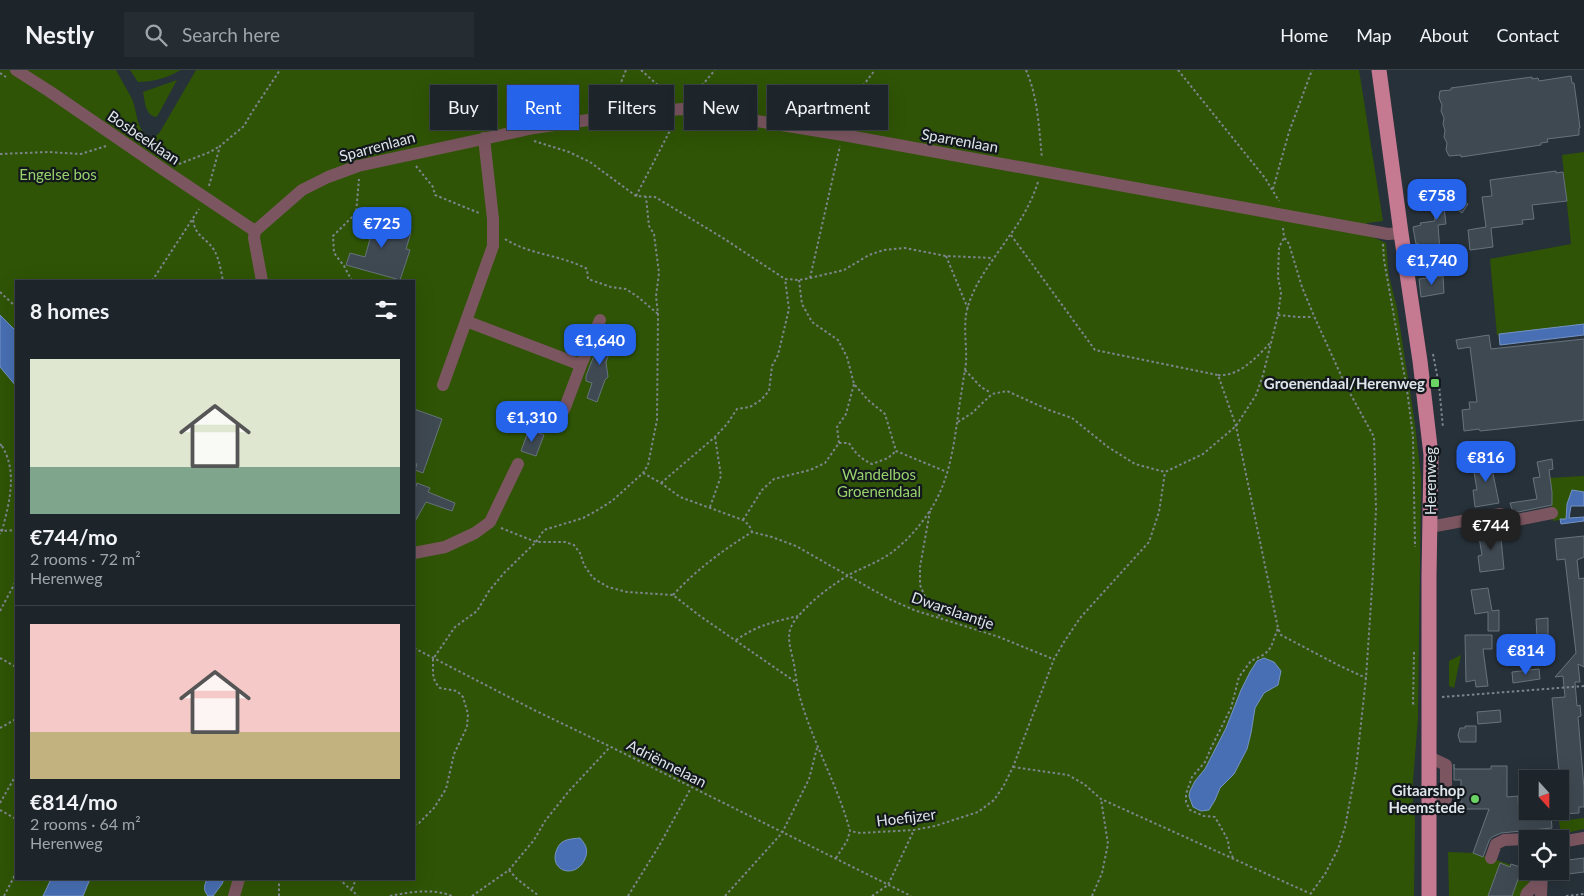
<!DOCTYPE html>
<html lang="en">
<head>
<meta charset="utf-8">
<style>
	:root { --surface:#1d252b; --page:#252d33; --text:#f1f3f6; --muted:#a0a5a9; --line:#3b4247; --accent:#2563eb }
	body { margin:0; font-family:Lato,sans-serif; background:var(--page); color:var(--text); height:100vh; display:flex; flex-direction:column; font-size:19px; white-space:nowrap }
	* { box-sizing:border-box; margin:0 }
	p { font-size:16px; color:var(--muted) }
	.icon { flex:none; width:28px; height:28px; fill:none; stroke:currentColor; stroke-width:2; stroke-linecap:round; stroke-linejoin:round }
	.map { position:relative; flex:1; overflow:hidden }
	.details { position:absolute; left:15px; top:210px; width:400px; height:600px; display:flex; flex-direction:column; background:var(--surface); border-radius:0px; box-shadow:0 5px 20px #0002,0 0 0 1px var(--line) }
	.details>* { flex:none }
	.hud { position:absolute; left:430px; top:15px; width:475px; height:45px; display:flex; gap:10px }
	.needle { width:32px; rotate:159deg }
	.buttons { position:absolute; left:1519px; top:700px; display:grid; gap:10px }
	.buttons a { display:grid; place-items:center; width:50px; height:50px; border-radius:0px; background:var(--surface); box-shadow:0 5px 20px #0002,0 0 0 1px var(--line); font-size:25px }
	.price { position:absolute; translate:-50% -42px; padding:0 11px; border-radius:10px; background:var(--accent); color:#fff; font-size:16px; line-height:32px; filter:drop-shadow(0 1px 2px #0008) }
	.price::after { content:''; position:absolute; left:50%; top:30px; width:15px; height:11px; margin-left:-8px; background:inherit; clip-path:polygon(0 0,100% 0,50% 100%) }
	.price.active { background:#222; color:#fff }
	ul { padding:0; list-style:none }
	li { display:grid; align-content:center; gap:10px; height:265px; padding:0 15px }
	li+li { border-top:1px solid var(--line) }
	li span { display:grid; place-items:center; height:155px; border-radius:0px; color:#555 }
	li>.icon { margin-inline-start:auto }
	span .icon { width:90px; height:90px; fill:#fffc; stroke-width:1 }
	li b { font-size:21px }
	h2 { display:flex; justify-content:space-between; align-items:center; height:60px; padding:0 15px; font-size:21px }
	.chip { padding:0 18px; border-radius:0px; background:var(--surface); box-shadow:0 5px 20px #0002,0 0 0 1px var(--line); font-size:18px; line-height:45px }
	.chip.active { background:var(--accent); color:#fff }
	header { display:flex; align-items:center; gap:30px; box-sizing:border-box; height:70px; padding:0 25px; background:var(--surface); border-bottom:1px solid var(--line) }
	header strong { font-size:24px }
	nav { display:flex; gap:28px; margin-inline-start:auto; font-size:18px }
	.search { width:350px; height:45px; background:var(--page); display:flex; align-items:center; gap:12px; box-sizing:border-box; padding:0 18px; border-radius:0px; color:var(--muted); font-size:19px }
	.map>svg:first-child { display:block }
	.green { fill:#2f5405 }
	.water { fill:#486fb3; stroke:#7593c4 }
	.building { fill:#3f4952; stroke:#67737c }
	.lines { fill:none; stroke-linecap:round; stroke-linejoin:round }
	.path { stroke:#7d858c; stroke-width:2; stroke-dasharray:2.5 2.5; stroke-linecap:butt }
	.minor { stroke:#7b5661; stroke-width:12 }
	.major { stroke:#c67a91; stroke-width:15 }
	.poi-dot { fill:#6bd363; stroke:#13181c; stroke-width:2 }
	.labels { text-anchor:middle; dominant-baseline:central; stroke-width:4.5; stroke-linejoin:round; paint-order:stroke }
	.street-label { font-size:15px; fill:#dfe6eb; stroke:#13181c }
	.park-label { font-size:15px; fill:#98d26c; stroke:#13181c }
	.poi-label { font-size:15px; font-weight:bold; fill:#dfe6eb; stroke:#13181c; text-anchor:end }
</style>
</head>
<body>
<header>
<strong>Nestly</strong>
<div class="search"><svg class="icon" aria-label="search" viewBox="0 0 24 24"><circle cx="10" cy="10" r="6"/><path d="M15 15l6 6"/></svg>Search here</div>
<nav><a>Home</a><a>Map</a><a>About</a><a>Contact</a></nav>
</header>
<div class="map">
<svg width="1584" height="826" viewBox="0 0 1584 826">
	<rect width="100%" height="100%" fill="#273139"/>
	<!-- green -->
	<path class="green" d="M0 0H116C121 10 127 19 132 29 138 43 135 58 150 68L156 66 160 62 196 0H1359L1383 151 1367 153 1368 165 1386 173 1389 206 1397 238 1415 354 1421 407 1418 648 1412 724 1415 750 1414 826H76L84 809H414V211H16V278L0 261Z
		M130 0H181C167 8 153 12 138 12Z
		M177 10 158 45 156 47C145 45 145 31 143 22Z
		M1584 82V254L1497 265 1490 189 1571 174 1562 85Z
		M0 297 16 316V809H51L43 826H0Z
		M1584 406V422L1581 421 1567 434 1566 449 1553 451 1549 408Z
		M1461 585 1454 618 1449 616V591Z
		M1584 748V759L1561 764 1559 751Z
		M1448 782 1475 783 1527 800 1528 801H1533L1524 826H1449Z"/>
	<!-- water -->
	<path class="water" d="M0 245 16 261V316L0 297Z
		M1584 254V265L1500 275 1499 264Z
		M1572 420 1584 422V436H1571L1569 448 1584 447V451L1561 454 1560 449H1566L1567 434Z
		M1264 588 1274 592 1281 601 1278 615 1264 623 1255 638 1251 663 1247 679 1234 704 1220 718 1215 730 1209 740 1201 741 1193 737 1189 726 1190 721 1195 711 1205 699 1226 658 1241 620 1250 602 1257 591Z
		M580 768C585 774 588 778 586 786 578 811 547 802 557 779 561 769 570 769 580 768Z
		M51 809H90L83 826H43Z
		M207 809H224L222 814 213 826H208C203 820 204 816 207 809Z"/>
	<!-- building -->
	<path class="building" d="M1571 6 1572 13H1574L1578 42 1580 58H1579V65L1547 69 1548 72 1541 73V75L1461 87V85L1449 86 1446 80 1447 73 1444 67 1445 60 1443 54 1444 48 1441 41 1442 35 1439 28 1440 21 1451 20V18L1532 7V9L1538 8 1539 11Z
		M1556 101V103L1563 102 1567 131 1532 135 1534 149 1522 150 1523 154 1491 158 1493 177 1470 180 1468 160 1486 157 1482 127 1492 126 1490 110Z
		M1442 120V122L1451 121 1468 134 1462 143 1443 129 1446 154 1438 155 1440 182 1426 184 1425 176 1418 177V173L1416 174 1413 157 1421 155 1420 153 1435 151 1431 122Z
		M361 146 389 153 388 157 411 163 406 179 410 180 400 210 346 195 350 183 365 187 370 169 355 165Z
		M1443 206 1444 223 1421 227 1419 209Z
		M604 260 616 265 606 292 608 307 605 310 597 332 587 328 592 313 586 311V306Z
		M1489 265 1491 279 1584 269V350L1480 361 1479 359 1464 361 1462 340 1470 339 1469 332H1477L1470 277 1458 279 1456 270Z
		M414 339 442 349 423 403 415 400 417 394 414 393Z
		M529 359 544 365 536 386 521 381Z
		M1495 382 1497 392 1491 394 1499 433 1475 437 1473 420H1477L1473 396 1485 394 1484 384Z
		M1552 389 1553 399 1549 400 1552 422V435L1518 442 1512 439 1510 433 1537 429 1533 408 1540 407 1537 392Z
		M417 413 430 418 428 422 455 433 452 441 426 432 414 453V422Z
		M1500 458 1504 499 1480 502 1478 486 1482 485 1478 461Z
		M1584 466V487L1577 490 1579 509 1584 508V597L1578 594 1580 612H1575L1577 636 1580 635 1581 646 1578 647 1584 718V737H1579V743L1563 744 1552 628 1565 627 1563 606 1555 607 1576 583 1565 489 1557 490 1555 469Z
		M1488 518 1492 541 1499 540V561H1488V542L1475 544 1471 520Z
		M1548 548V566L1537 567 1536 549Z
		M1465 565H1492V579H1483L1488 616 1476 617 1475 610 1466 612Z
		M1539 599 1540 609 1513 613 1512 602Z
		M1500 640 1501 652 1478 654 1477 642Z
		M1465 656H1476V672H1460L1458 665 1460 658H1465Z
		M1454 694V699H1491V696H1507V727L1518 726 1519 748 1551 746 1552 758 1501 763 1492 767 1489 771 1483 787 1473 783 1489 739H1461V710H1454Z
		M1584 788V802L1560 805V791Z
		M1500 793 1510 797 1511 794 1520 797 1519 800 1521 801 1512 826H1488Z"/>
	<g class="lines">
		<!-- path -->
		<path class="path" d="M641 0 672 28
			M1026 0C1038 27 1039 59 1042 88
			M1178 0 1265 108 1279 131
			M0 3 6 7
			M692 27 715 0
			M612 35 626 0
			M846 52 859 21 875 0
			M534 71 569 82 590 92 636 126 655 127 723 168 785 209 799 210 810 208 844 200 869 185 884 180 905 178 946 186 993 188
			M0 84 48 82 81 84 106 76
			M179 94 210 82 220 76
			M416 96 433 117 435 125 479 143
			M1038 112C1032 131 1022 149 1010 165 994 189 974 212 967 240 963 257 967 275 966 293 965 302 963 310 962 319 955 359 954 403 931 439 921 455 906 472 891 483 877 493 861 498 847 506 831 516 816 527 803 541 798 546 792 553 790 560 787 570 792 584 794 594 796 606 797 619 801 631 814 675 838 716 850 761L860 763 914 760 935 756 978 742 994 730 1003 717 1013 697 1054 589 1064 572 1080 548 1149 472 1159 442 1165 402
			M209 116 220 76 244 56 252 42 280 0
			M1273 119 1289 62 1312 0
			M636 126 675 51
			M193 150C196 168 206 167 214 180 219 188 221 201 223 211
			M1283 158 1284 167 1289 174 1302 217 1314 246 1345 314 1374 367 1376 439 1373 503 1366 608 1356 699 1345 757 1338 779 1325 804 1309 826
			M1011 165 1095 280 1218 305 1236 356 1278 558 1281 565 1338 595 1366 608
			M505 169C530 185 562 185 587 199L588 209 611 217 626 219 638 227 658 244
			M1383 174 1384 190 1407 320 1413 366 1415 477
			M946 186 968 239
			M810 208 840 76
			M799 210 802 234 812 252 838 270 847 287 854 314 868 330 885 344 896 381 947 402
			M152 211 199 139
			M352 211 344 196 334 183 333 166 356 143 359 109
			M0 222 16 237
			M1278 245 1298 247H1313
			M1433 284 1439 315 1443 358
			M965 300 981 317 991 323
			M1218 305C1239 307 1257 287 1271 272
			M958 352 972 343 992 324 1007 321 1049 340 1072 348 1108 377 1135 394 1165 402 1203 384 1236 356 1256 325 1263 305 1278 245 1281 223 1278 207 1279 177 1284 168
			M839 373H849C855 383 861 389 872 394L888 388 896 381
			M0 374 2 376 0 377
			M2 376C18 402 9 434 2 461L16 460
			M643 403 661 413 680 427 743 450 749 455 752 462
			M661 413 715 367 727 354 737 339 750 337 761 330 769 321 772 296 778 285 789 239 785 209
			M710 437 721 406 715 367
			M930 441 920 497V515L929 536 940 546
			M743 450 762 420 774 409 810 400 825 393 839 373 837 357 846 344 854 314
			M501 458 536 472H565L574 475 580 483 584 495 593 508 608 517 627 522 673 525 700 546 797 613
			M0 460 2 461 0 464
			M673 525C696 500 723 480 752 462L772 467 796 476 889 529 914 540 999 567 1053 589
			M0 541 16 511
			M736 570C758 555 773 552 798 546
			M414 578 534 640 611 677 911 826
			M1414 582 1413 635 1415 634
			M0 588 16 597
			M1442 627 1584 616
			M0 658 16 649
			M1013 697 1068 705 1084 714 1101 729 1309 823
			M0 733 16 705
			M0 740 16 749
			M414 755 419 753 434 738 446 719 454 684 467 657 468 644 463 627 457 621 440 618 435 612 433 604V589L455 557 477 541 489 521 504 503 536 472 544 460 583 448 596 441 612 431 643 403 648 395 657 350 658 244 656 226 659 203 654 164 649 156 646 127
			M836 788 847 771 850 761
			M1233 788 1229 779 1228 770 1215 747 1204 746 1190 740 1186 732V724L1192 707 1205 692 1211 678 1231 638 1239 607 1251 591 1265 584 1271 577 1278 558
			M509 800 517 809 539 826
			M339 809 358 826
			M352 819 356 809
			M4 826 16 803
			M279 826V809
			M390 826C410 822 432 818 452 826
			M472 826 509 800 534 770 545 751 569 721 610 677
			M628 826 659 776 691 718
			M725 826 782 763 809 709 817 678
			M872 826 888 815 914 760
			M1092 826 1102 803 1108 774 1101 729
			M1566 826 1584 824"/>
		<!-- minor -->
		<path class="minor" d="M16 0 49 21 164 100 255 161
			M255 161 302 120 328 107 358 96 534 58 642 42 683 39 843 65 1388 164 1401 163
			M255 161 254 168 262 211
			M466 251 581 295
			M443 315 493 176V149L484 68
			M564 340 581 295 600 250
			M1430 457 1500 444 1517 450 1552 443
			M414 483 445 477 475 463 490 452 518 394
			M1428 740 1446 729V695L1429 687
			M1560 774 1566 771 1584 768
			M1491 788 1496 774 1504 770 1528 769
			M234 826 239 809
			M1526 826 1527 823 1542 808
			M1541 826 1542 801"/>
		<!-- major -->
		<path class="major" d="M1379 0 1401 163 1420 291 1431 385 1429 506V826"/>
	</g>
	<!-- markers -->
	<g class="poi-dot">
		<rect x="1430" y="308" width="10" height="10" rx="2.5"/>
		<circle cx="1475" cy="729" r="5"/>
	</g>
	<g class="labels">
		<!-- street labels -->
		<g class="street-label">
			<text transform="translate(144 67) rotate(34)">Bosbeeklaan</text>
			<text transform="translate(960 70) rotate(10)">Sparrenlaan</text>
			<text transform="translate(377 76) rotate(-15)">Sparrenlaan</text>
			<text transform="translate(1430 411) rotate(-90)">Herenweg</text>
			<text transform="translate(953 540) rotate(19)">Dwarslaantje</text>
			<text transform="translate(667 693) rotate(27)">Adriënnelaan</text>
			<text transform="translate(906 747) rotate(-7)">Hoefijzer</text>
		</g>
		<!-- park labels -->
		<g class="park-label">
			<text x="58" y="104">Engelse bos</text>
			<text x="879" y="404">Wandelbos<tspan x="879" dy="17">Groenendaal</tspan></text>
		</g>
		<!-- poi labels -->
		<g class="poi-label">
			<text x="1425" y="313">Groenendaal/Herenweg</text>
			<text x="1465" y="720">Gitaarshop<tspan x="1465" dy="17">Heemstede</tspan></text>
		</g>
	</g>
</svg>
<div class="buttons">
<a><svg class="needle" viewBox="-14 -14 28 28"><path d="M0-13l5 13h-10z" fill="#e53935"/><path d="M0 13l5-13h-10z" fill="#a0a5a9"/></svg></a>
<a><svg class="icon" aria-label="locate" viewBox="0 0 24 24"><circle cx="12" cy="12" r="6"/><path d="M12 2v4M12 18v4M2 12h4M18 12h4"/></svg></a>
</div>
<b class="price" style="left:1437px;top:151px">€758</b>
<b class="price" style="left:382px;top:179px">€725</b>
<b class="price" style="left:1432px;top:216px">€1,740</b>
<b class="price" style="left:600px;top:296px">€1,640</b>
<b class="price" style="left:532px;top:373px">€1,310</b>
<b class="price" style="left:1486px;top:413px">€816</b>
<b class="price active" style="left:1491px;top:481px">€744</b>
<b class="price" style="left:1526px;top:606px">€814</b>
<div class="hud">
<a class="chip">Buy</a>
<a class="chip active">Rent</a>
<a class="chip">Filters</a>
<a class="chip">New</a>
<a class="chip">Apartment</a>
</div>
<section class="details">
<h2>8 homes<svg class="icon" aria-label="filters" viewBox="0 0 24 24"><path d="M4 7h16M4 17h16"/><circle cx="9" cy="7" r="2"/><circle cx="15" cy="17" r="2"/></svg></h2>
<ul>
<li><span style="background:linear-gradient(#dfe7d0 70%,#7fa58c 0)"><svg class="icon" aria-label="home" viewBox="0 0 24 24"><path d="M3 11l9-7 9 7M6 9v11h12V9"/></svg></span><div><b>€744/mo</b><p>2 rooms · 72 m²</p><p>Herenweg</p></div></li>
<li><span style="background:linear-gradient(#f6c9c9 70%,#c2b280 0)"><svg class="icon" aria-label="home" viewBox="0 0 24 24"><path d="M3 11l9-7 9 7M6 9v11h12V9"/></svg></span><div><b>€814/mo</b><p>2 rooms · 64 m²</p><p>Herenweg</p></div></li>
</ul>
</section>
</div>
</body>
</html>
